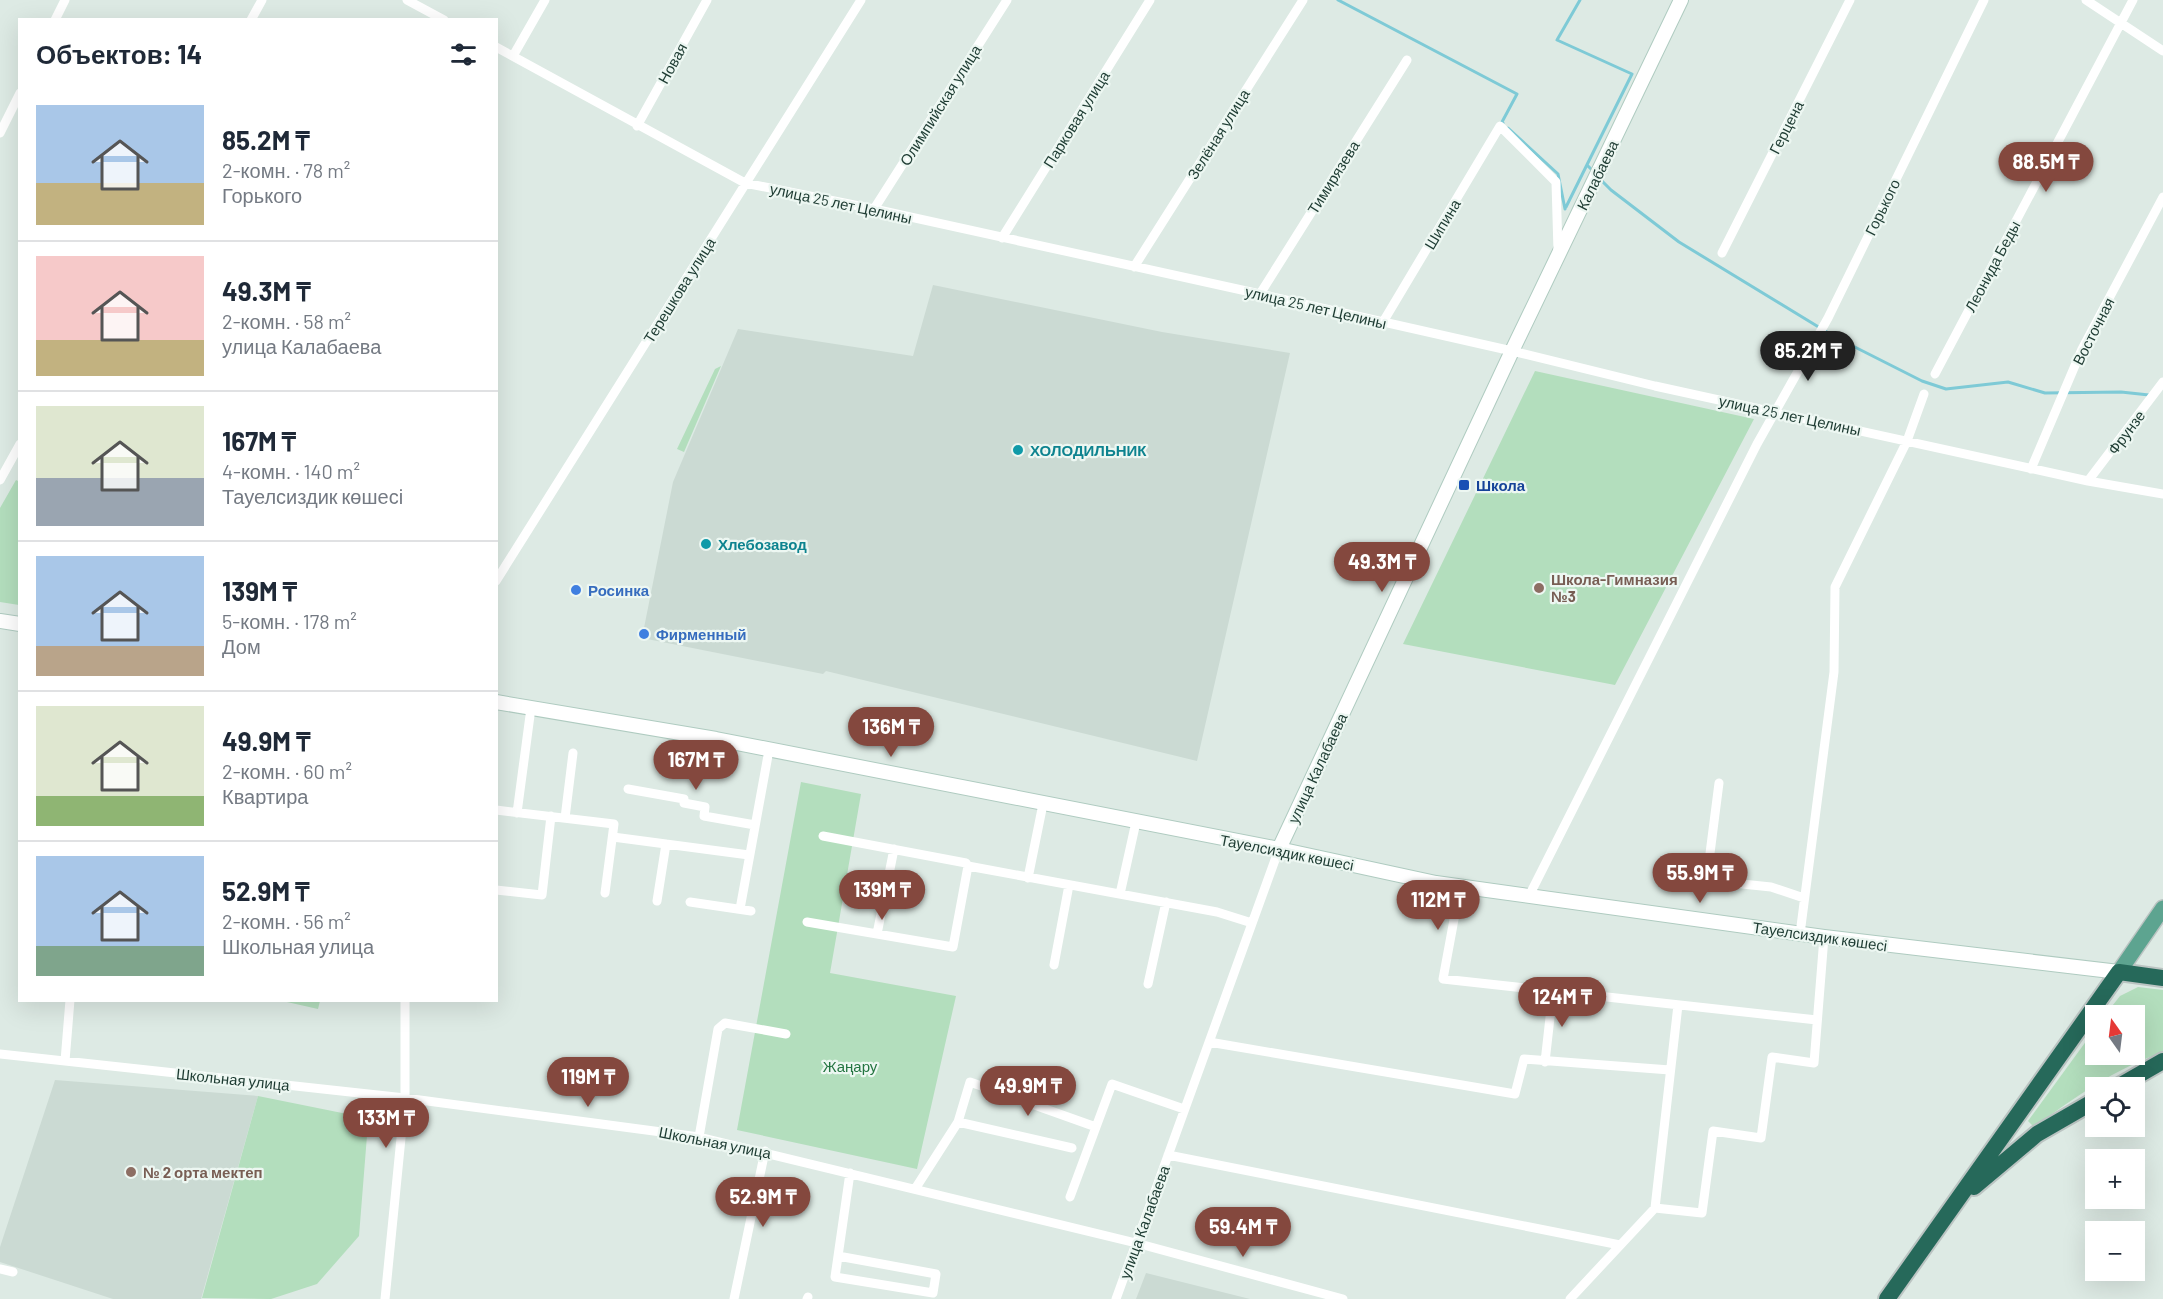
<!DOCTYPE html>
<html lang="ru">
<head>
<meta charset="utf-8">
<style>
	:root { --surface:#fff; --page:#f6f6f7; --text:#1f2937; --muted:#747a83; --line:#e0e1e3; --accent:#84483e }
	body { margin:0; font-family:Barlow,sans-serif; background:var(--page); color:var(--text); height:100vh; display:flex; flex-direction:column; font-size:22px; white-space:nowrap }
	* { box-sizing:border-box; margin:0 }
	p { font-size:20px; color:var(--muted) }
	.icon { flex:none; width:33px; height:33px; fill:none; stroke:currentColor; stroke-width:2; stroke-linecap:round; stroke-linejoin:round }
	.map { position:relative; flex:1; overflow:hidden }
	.panel { position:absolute; left:18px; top:18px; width:480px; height:984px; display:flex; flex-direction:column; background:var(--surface); border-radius:0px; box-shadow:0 6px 24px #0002 }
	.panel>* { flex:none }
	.needle { width:39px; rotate:346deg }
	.tools { position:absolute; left:2085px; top:1005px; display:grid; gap:12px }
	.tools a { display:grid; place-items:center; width:60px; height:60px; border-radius:0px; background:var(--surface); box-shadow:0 6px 24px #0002; font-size:30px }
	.price { position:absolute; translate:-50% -51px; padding:0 14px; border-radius:21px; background:var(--accent); color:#fff; font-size:20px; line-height:39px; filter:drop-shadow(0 2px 3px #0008) }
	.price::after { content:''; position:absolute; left:50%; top:36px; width:18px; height:14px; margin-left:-9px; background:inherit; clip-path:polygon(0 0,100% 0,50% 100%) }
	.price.active { background:#222; color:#fff }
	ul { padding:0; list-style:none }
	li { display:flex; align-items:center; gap:18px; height:150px; padding:0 18px }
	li+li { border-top:2px solid var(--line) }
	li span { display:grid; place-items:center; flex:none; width:168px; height:120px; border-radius:0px; color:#555 }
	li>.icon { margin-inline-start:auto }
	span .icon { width:72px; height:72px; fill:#fffc; stroke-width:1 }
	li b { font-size:26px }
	h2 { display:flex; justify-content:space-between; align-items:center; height:72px; padding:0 18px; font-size:26px }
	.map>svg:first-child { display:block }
	.built { fill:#cbdad3 }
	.green { fill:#b3debd }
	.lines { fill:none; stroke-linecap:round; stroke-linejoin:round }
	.stream { stroke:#7ecad6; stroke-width:3 }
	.secondary-casing { stroke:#afcbc0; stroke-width:16 }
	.primary-casing { stroke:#bbc4c2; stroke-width:18 }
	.highway-casing { stroke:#bbc4c2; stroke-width:20 }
	.street { stroke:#fff; stroke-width:9 }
	.secondary { stroke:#fff; stroke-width:14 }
	.primary { stroke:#5da490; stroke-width:15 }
	.highway { stroke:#26695a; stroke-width:16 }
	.culture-dot { fill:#0f9aa8; stroke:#edf7f2; stroke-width:2 }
	.transit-dot { fill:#1a4fb4; stroke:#edf7f2; stroke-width:2 }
	.education-dot { fill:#8d6e63; stroke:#edf7f2; stroke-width:2 }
	.shop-dot { fill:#3f7fe0; stroke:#edf7f2; stroke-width:2 }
	.labels { text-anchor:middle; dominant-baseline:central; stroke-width:4.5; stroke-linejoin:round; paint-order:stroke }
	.street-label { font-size:15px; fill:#1d3b32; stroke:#edf7f2 }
	.culture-label { font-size:15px; font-weight:bold; fill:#0d838f; stroke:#edf7f2; text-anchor:start }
	.transit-label { font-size:15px; font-weight:bold; fill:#164399; stroke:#edf7f2; text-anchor:start }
	.education-label { font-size:15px; font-weight:bold; fill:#785e54; stroke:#edf7f2; text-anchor:start }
	.shop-label { font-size:15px; font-weight:bold; fill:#366cbe; stroke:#edf7f2; text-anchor:start }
	.park-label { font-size:15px; fill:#247541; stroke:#edf7f2 }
</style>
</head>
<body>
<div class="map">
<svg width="2163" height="1299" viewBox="0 0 2163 1299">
	<rect width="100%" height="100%" fill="#ddeae4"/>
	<!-- built -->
	<path class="built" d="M933 285 1162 332 1290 353 1197 761 826 671 823 674 642 638 673 482 738 329 913 356Z
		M55 1080 258 1096 201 1299H113L0 1262V1247Z
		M1146 1273 1250 1299H1136Z"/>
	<!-- green -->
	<path class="green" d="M721 366 684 452 677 449 715 369Z
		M1535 371 1754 419 1615 685 1403 644Z
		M16 480 20 482 19 605 0 602V508Z
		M801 782 861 794 830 973 956 996 917 1169 737 1130Z
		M2138 987 2163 990V1052C2116 1068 2074 1098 2034 1127L2028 1121 2095 1029 2096 1054H2134V1016L2105 1015 2120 996Z
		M278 1000H320V1001L318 1009Z
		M258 1096 362 1117 368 1123 359 1236 317 1284 271 1299 202 1298Z"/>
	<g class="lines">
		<!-- stream -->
		<path class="stream" d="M1338 0 1517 94 1502 122 1503 123
			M1508 128 1558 174 1565 209
			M1587 165 1594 172
			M1600 179 1611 190 1679 242 1835 337 1922 381 1946 389 2008 382 2045 393 2121 392 2149 395
			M1566 207 1632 74 1557 40 1580 0"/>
		<defs>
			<path id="secondary" d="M0 621 20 624
				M496 702 716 739 1279 849 1436 883 1824 937 2119 972
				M1279 849 1512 351 1681 0"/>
			<path id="primary" d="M2119 972 2163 908"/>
			<path id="highway" d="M2116 1088 2163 1061
				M1974 1187 2037 1134 2096 1100
				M1887 1299 2119 972 2163 978"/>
		</defs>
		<!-- secondary casing -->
		<use href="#secondary" class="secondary-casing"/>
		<!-- primary casing -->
		<use href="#primary" class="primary-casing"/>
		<!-- highway casing -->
		<use href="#highway" class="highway-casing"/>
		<!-- street -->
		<path class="street" d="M407 0 444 20
			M2086 0 2163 51
			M55 20 65 0
			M251 20 262 0
			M496 47 745 183 874 209 1260 294 1512 351 1655 386 2088 481 2163 494
			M513 56 545 0
			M637 126 707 0
			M0 133 20 93
			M874 209 1007 0
			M1002 238 1150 0
			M1722 253 1850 0
			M1134 267 1303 0
			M1260 294 1407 60
			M1383 322 1500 126 1556 182 1558 251
			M1935 374 2133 0
			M2031 469 2082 349 2163 197
			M0 480 20 444
			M2088 481 2163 382
			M496 581 861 0
			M1719 783 1709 861 1711 872 1723 882 1771 887 1804 898
			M628 789 684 799V803L705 807 704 816 755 825
			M496 810 614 824 605 893
			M517 813 531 708
			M565 818 573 753
			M823 836 966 863 968 866 1217 912 1252 923
			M613 837 749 855
			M1028 878 1043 804
			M1460 887 1443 979 1817 1020
			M496 890 542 895 551 816
			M1120 894 1136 822
			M1529 896 1757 444 1828 318 1984 0
			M657 901 666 844
			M690 902 751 911
			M740 909 769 750
			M807 922 953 947 968 866
			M877 934 894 849
			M1800 934 1834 672 1835 587 1907 441 1924 394
			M1054 965 1069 885
			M1148 984 1166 902
			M1209 1042 1515 1094 1524 1059 1670 1070
			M0 1054 405 1098 699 1137 1136 1243 1343 1299
			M65 1061 70 1000
			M1545 1062 1553 991
			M958 1122 1072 1148
			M699 1137 718 1029 725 1023 786 1034
			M1168 1155 1620 1245
			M915 1189 958 1122 970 1082 1096 1127
			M1070 1197 1112 1084 1184 1109
			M1655 1208 1702 1213 1713 1131 1761 1138 1772 1057 1814 1063 1824 937
			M838 1256 936 1274 933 1293 835 1277 850 1173
			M0 1269 13 1272
			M385 1299 405 1098V1000
			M734 1299 765 1151
			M807 1299 808 1297
			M1116 1299 1279 849
			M1570 1299 1655 1208 1678 1005"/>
		<!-- secondary -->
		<use href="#secondary" class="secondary"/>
		<!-- primary -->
		<use href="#primary" class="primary"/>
		<!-- highway -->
		<use href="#highway" class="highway"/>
	</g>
	<!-- markers -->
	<g class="culture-dot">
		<circle cx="1018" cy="450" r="6"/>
		<circle cx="706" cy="544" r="6"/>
	</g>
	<rect class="transit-dot" x="1458" y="479" width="12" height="12" rx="3"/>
	<g class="education-dot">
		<circle cx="1539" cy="588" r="6"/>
		<circle cx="131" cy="1172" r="6"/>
	</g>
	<g class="shop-dot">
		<circle cx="576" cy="590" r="6"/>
		<circle cx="644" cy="634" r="6"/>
	</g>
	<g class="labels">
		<!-- street labels -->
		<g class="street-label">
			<text transform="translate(672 63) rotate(-61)">Новая</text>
			<text transform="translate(940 105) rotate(-58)">Олимпийская улица</text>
			<text transform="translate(1076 119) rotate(-58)">Парковая улица</text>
			<text transform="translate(1786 127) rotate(-63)">Герцена</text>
			<text transform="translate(1218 134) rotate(-58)">Зелёная улица</text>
			<text transform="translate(1597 175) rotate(-64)">Калабаева</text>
			<text transform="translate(1333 177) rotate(-58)">Тимирязева</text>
			<text transform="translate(841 203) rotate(12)">улица 25 лет Целины</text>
			<text transform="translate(1882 207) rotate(-64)">Горького</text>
			<text transform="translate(1442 224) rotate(-59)">Шипина</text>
			<text transform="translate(1992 266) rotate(-62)">Леонида Беды</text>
			<text transform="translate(679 290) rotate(-58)">Терешкова улица</text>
			<text transform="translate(1316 307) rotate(13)">улица 25 лет Целины</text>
			<text transform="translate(2093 331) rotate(-63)">Восточная</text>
			<text transform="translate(1790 415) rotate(12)">улица 25 лет Целины</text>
			<text transform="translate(2126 432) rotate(-53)">Фрунзе</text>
			<text transform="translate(1317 768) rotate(-65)">улица Калабаева</text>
			<text transform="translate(1287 852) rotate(11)">Тауелсиздик көшесі</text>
			<text transform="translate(1820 936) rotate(8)">Тауелсиздик көшесі</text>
			<text transform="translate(233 1079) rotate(6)">Школьная улица</text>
			<text transform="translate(715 1142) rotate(11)">Школьная улица</text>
			<text transform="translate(1144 1222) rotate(-70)">улица Калабаева</text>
		</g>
		<!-- culture labels -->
		<g class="culture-label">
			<text x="1030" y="450">ХОЛОДИЛЬНИК</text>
			<text x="718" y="544">Хлебозавод</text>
		</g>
		<!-- transit labels -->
		<g class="transit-label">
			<text x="1476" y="485">Школа</text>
		</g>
		<!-- education labels -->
		<g class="education-label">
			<text x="1551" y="579">Школа-Гимназия<tspan x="1551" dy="17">№3</tspan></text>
			<text x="143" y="1172">№ 2 орта мектеп</text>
		</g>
		<!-- shop labels -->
		<g class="shop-label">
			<text x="588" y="590">Росинка</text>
			<text x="656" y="634">Фирменный</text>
		</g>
		<!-- park labels -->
		<g class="park-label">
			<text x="850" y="1066">Жаңару</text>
		</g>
	</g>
</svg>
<div class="tools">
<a><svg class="needle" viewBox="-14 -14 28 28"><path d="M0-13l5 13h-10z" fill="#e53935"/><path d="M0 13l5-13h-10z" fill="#747a83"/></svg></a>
<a><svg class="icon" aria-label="locate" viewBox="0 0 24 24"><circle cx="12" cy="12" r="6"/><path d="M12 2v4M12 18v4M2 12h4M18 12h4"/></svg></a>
<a>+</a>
<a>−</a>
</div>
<b class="price" style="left:2046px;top:193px">88.5M ₸</b>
<b class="price active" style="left:1808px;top:382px">85.2M ₸</b>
<b class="price" style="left:1382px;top:593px">49.3M ₸</b>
<b class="price" style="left:891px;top:758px">136M ₸</b>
<b class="price" style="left:696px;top:791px">167M ₸</b>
<b class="price" style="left:1700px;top:904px">55.9M ₸</b>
<b class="price" style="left:882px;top:921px">139M ₸</b>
<b class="price" style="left:1438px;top:931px">112M ₸</b>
<b class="price" style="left:1562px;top:1028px">124M ₸</b>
<b class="price" style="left:588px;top:1108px">119M ₸</b>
<b class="price" style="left:1028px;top:1117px">49.9M ₸</b>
<b class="price" style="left:386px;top:1149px">133M ₸</b>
<b class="price" style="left:763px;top:1228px">52.9M ₸</b>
<b class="price" style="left:1243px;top:1258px">59.4M ₸</b>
<section class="panel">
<h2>Объектов: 14<svg class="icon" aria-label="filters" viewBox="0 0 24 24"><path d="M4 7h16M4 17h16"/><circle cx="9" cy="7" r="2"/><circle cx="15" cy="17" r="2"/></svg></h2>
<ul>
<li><span style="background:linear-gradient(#a9c7e8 65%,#c2b280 0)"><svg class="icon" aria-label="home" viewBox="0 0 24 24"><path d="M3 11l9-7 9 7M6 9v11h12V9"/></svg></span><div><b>85.2M ₸</b><p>2-комн. · 78 m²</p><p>Горького</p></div></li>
<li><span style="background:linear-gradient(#f6c9c9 70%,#c2b280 0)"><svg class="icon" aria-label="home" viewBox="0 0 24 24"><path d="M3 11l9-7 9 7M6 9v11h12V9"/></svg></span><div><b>49.3M ₸</b><p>2-комн. · 58 m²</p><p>улица Калабаева</p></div></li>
<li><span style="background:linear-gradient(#dfe7d0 60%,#9aa5b1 0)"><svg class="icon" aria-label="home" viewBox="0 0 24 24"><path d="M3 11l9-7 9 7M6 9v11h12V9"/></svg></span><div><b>167M ₸</b><p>4-комн. · 140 m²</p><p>Тауелсиздик көшесі</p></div></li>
<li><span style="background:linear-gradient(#a9c7e8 75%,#b9a48a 0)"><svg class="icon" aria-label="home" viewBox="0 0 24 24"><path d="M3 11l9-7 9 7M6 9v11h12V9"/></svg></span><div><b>139M ₸</b><p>5-комн. · 178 m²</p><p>Дом</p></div></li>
<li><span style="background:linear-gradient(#dfe7d0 75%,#8fb573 0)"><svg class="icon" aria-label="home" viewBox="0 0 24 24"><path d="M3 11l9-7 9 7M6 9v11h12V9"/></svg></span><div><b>49.9M ₸</b><p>2-комн. · 60 m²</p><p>Квартира</p></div></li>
<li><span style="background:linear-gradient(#a9c7e8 75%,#7fa58c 0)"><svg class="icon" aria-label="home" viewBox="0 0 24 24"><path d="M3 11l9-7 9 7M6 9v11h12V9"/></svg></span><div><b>52.9M ₸</b><p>2-комн. · 56 m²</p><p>Школьная улица</p></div></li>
</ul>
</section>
</div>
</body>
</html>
